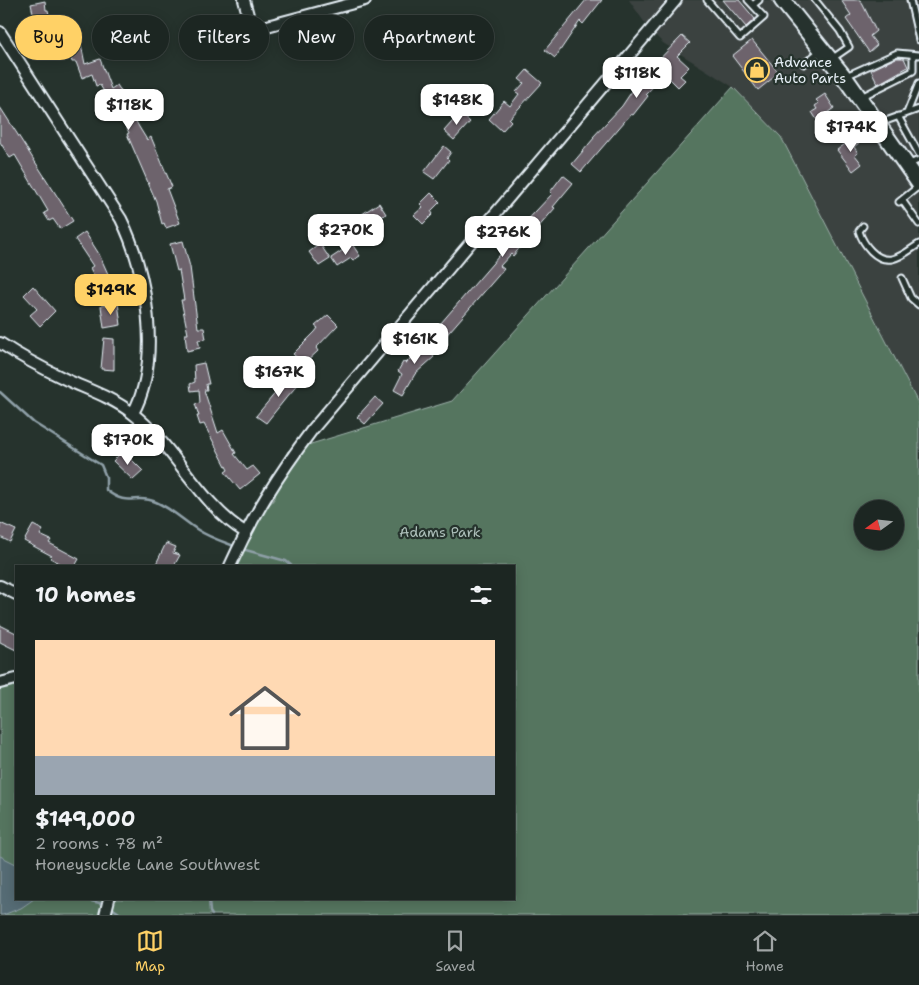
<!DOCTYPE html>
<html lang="en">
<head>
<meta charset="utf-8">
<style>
	:root { --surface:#1c2622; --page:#29322f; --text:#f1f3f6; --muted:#a0a5a5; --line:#3a4340; --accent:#ffd166 }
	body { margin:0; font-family:"Shantell Sans",sans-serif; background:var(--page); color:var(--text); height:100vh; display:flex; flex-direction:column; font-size:19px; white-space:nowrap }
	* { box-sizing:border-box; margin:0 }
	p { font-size:16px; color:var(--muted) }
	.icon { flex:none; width:28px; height:28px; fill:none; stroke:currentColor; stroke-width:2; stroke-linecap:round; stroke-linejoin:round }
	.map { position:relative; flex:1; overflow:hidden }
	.panel { position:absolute; left:15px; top:565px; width:500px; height:335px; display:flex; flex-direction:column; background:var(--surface); border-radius:0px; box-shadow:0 2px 12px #0003,0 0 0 1px var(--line) }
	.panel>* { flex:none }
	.banner { position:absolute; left:15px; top:15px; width:500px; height:45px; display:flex; gap:10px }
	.needle { width:32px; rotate:255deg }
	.controls { position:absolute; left:854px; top:500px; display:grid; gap:10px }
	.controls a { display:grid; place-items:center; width:50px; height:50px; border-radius:50%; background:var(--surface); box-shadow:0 2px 12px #0003,0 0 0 1px var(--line); font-size:25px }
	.price { position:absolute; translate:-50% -42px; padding:0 11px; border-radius:10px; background:#fff; color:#222; font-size:16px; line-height:32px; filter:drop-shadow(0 1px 2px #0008) }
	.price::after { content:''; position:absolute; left:50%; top:30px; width:15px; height:11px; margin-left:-8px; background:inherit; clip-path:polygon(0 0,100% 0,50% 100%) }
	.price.current { background:var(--accent); color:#111 }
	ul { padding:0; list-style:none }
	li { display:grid; align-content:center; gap:10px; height:265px; padding:0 20px }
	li+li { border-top:1px solid var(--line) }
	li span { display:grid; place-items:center; height:155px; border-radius:0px; color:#555 }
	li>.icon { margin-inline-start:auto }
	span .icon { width:90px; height:90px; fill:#fffc; stroke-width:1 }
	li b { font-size:21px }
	h2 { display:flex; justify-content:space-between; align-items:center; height:60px; padding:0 20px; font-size:21px }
	.tag { padding:0 18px; border-radius:22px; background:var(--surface); box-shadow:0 2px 12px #0003,0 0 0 1px var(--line); font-size:18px; line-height:45px }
	.tag.current { background:var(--accent); color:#111 }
	.tab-bar { display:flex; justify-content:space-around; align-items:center; height:70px; border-top:1px solid var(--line); background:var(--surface); font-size:14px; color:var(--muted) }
	.tab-bar a { display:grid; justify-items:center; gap:2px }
	.tab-bar .current { color:var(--accent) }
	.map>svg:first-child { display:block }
	.built { fill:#3b4240 }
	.green { fill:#54745e; stroke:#9eb2ab; fill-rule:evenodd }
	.water { fill:#566c74; stroke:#90a1a9 }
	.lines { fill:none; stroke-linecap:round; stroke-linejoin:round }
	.stream { stroke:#90a1a9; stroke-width:2.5 }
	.building { fill:#6d646c; stroke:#e8f1f8 }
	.service-casing { stroke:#e8f1f8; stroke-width:9 }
	.minor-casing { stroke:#e8f1f8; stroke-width:14 }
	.secondary-casing { stroke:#e8f1f8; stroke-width:19 }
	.service { stroke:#26332d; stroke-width:5 }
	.minor { stroke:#26332d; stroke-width:10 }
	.secondary { stroke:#26332d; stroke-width:15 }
	.labels { text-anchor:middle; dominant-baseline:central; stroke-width:4.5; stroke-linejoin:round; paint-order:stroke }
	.poi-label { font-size:14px; fill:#e8f1f8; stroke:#26332d; text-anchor:start }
	.park-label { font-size:14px; fill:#adbfba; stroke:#26332d }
</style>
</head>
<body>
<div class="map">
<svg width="919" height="915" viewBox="0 0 919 915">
	<rect width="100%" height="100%" fill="#26332d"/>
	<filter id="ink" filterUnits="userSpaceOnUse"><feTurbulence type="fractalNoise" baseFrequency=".02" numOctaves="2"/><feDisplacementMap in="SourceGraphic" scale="10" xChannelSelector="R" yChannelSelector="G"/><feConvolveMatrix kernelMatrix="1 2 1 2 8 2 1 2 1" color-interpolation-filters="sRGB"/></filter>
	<g filter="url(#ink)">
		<!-- built -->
		<path class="built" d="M629 0H919V405L781 137 733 87 663 43 649 29Z"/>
		<!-- green -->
		<path class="green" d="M733 87 781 137 919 405V915H0V680L16 676V899H514V566H227L238 542 275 498 276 472 288 451 452 401ZM862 509H895V541H862Z"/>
		<!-- water -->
		<path class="water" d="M0 856 16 864V899H34L21 908 3 915H0Z"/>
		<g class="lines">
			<!-- stream -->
			<path class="stream" d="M0 392 34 423 101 465 106 477V490C128 508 136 493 156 502 172 509 184 521 198 530 210 538 224 542 237 547
				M242 549 286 561 292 566
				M66 899H82L104 904
				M209 899 210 912 212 915
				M109 906 122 915"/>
		</g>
		<!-- building -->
		<path class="building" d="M586 0H602L583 24 580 21 555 58 545 50Z
			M723 0H739L755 19 746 27Z
			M841 0H860L863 5 876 31 870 36 877 45 869 52 846 19 851 15Z
			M45 1 46 10H48L52 29 37 32 31 4Z
			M78 29 85 64 100 59 111 89 117 85 123 94 126 92 130 99 126 102 139 127 147 140 151 137 172 187 167 189 180 223 166 228 164 223 162 224 156 201 127 134 129 133 124 122 118 111 116 112 100 85 96 86 92 74 82 78 76 62H72L67 42 64 43 61 34Z
			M682 36 690 43 677 56 689 67 680 76 685 80 678 87 665 74 646 94 648 96 633 115 631 114 581 172 572 164 594 138 593 137 622 106 640 79Z
			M752 40 779 73 758 90 732 56Z
			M896 58H904L908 67 878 84 871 70Z
			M527 70 542 83 509 119 511 121 502 131 489 119 504 101 510 106 519 94 516 92 524 83 519 79Z
			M825 94 834 108 817 120 812 112 817 109 815 106 819 103 816 100Z
			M0 107 73 221 60 229 53 219 49 221 44 213 48 211 15 155 10 158 0 142Z
			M460 113 470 122 454 140 444 131Z
			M856 136 861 141 854 147 858 153 855 155 862 164 853 171 837 150Z
			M444 146 451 152 447 158 449 160 434 179 424 172Z
			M563 175 573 183 553 207 555 208 536 230 533 227 524 238 526 240 513 256 511 254 500 266 504 269 443 339 434 331 505 249 506 247 504 245 552 194 550 192Z
			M431 193 440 202 431 211 433 214 423 224 414 215 423 207 420 204Z
			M379 203 386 214 360 231 353 220Z
			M85 232 99 254 113 285 102 291 90 268 93 266 75 239Z
			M183 241 190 267 198 328H204L206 339 198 340 200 348 187 351 185 334H188L181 300H184L179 270 177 271 170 244Z
			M320 244 330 259 319 266 309 252Z
			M352 244 360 256 353 260 351 258 337 267 331 258Z
			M33 286 55 311 40 326 30 315 37 309 24 295Z
			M118 303 121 325 104 328 101 306Z
			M328 315 338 325 316 348 318 351 304 364 293 354 315 332 318 328 315 326Z
			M104 338 114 339V370L101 369Z
			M424 338 436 350 432 354 434 357 415 374 403 395 394 390 402 374 398 371 403 362 406 363 420 349 416 346Z
			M204 363 209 384H206L207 390H204L218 433 223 430 236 453 234 454 247 470 253 466 260 474 240 490 225 472 228 470 204 424 200 425 197 416H199L195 404 200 403 199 390 191 391 190 384 195 382 194 365Z
			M293 372 302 380 286 398 266 423 256 416Z
			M375 397 383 404 365 424 357 417Z
			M123 451 143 471 133 480 113 461Z
			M0 523 16 530 10 542 0 537Z
			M33 525 43 530 40 535 51 540 49 543 79 559 75 566H65L50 558 52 556 24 541Z
			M166 543 176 547 173 553 180 555 174 566H155Z
			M0 625 16 633V650L0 642Z"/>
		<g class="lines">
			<defs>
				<path id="service" d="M707 0 740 38 764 17 748 0
					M815 0 840 31 849 47 833 58
					M910 0 919 40
					M753 5 759 0
					M804 64 820 51
					M846 76 897 53 919 55
					M861 97 913 71V55
					M907 113 919 83
					M898 116 919 154
					M880 123 919 109
					M846 126 867 111
					M909 164 919 160
					M902 200 919 224
					M899 202 919 186
					M863 226 859 231C863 244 876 262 892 259 902 257 911 249 919 244
					M902 278 911 298 919 305"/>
				<path id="minor" d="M244 0 252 30 365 0
					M0 32 121 219C147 271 162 361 133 413
					M0 343C21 357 44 369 67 380 89 390 113 398 132 413 174 445 200 505 245 532
					M230 566C253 515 278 475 312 430L676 0
					M0 586 16 594
					M0 683 16 679
					M105 915 109 899"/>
				<path id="secondary" d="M782 0 848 82 919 183"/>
			</defs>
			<!-- service casing -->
			<use href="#service" class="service-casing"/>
			<!-- minor casing -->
			<use href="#minor" class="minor-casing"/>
			<!-- secondary casing -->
			<use href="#secondary" class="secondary-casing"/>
			<!-- service -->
			<use href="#service" class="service"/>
			<!-- minor -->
			<use href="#minor" class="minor"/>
			<!-- secondary -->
			<use href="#secondary" class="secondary"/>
		</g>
	</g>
	<!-- icons -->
	<defs>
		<symbol id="shop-ring" viewBox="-11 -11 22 22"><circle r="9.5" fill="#26332d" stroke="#ffd166" stroke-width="1.5"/><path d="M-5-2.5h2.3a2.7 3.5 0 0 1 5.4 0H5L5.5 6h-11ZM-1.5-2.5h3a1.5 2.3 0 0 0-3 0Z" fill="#ffd166"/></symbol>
	</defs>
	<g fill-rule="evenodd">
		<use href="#shop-ring" x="743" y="56" width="28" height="28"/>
	</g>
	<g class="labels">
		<!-- poi labels -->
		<g class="poi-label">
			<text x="774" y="62">Advance<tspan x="774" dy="16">Auto Parts</tspan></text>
		</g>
		<!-- park labels -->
		<g class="park-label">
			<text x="440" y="532">Adams Park</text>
		</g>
	</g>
</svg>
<div class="controls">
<a><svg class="needle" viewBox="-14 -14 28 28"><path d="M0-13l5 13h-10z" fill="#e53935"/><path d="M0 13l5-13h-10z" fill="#a0a5a5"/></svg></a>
</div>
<b class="price" style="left:637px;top:99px">$118K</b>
<b class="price" style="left:457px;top:126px">$148K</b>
<b class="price" style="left:129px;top:131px">$118K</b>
<b class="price" style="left:851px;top:153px">$174K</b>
<b class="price" style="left:346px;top:256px">$270K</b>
<b class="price" style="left:503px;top:258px">$276K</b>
<b class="price current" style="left:111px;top:316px">$149K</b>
<b class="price" style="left:415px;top:365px">$161K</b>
<b class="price" style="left:279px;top:398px">$167K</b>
<b class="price" style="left:128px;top:466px">$170K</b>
<div class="banner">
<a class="tag current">Buy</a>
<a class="tag">Rent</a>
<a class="tag">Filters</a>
<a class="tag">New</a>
<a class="tag">Apartment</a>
</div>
<section class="panel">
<h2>10 homes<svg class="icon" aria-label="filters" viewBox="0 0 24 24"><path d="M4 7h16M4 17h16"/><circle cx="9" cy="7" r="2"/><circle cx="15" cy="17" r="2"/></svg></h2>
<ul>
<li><span style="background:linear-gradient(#ffd9b3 75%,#9aa5b1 0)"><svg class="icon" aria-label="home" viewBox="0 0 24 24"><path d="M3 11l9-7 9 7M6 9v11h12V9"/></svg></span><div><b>$149,000</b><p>2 rooms · 78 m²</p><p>Honeysuckle Lane Southwest</p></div></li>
</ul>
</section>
</div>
<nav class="tab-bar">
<a class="current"><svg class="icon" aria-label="map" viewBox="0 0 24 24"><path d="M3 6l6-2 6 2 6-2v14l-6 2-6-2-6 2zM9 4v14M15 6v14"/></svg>Map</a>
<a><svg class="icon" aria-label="saved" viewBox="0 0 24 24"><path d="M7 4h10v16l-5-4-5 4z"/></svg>Saved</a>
<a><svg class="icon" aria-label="home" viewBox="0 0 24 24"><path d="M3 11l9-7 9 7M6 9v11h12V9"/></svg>Home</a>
</nav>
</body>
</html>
